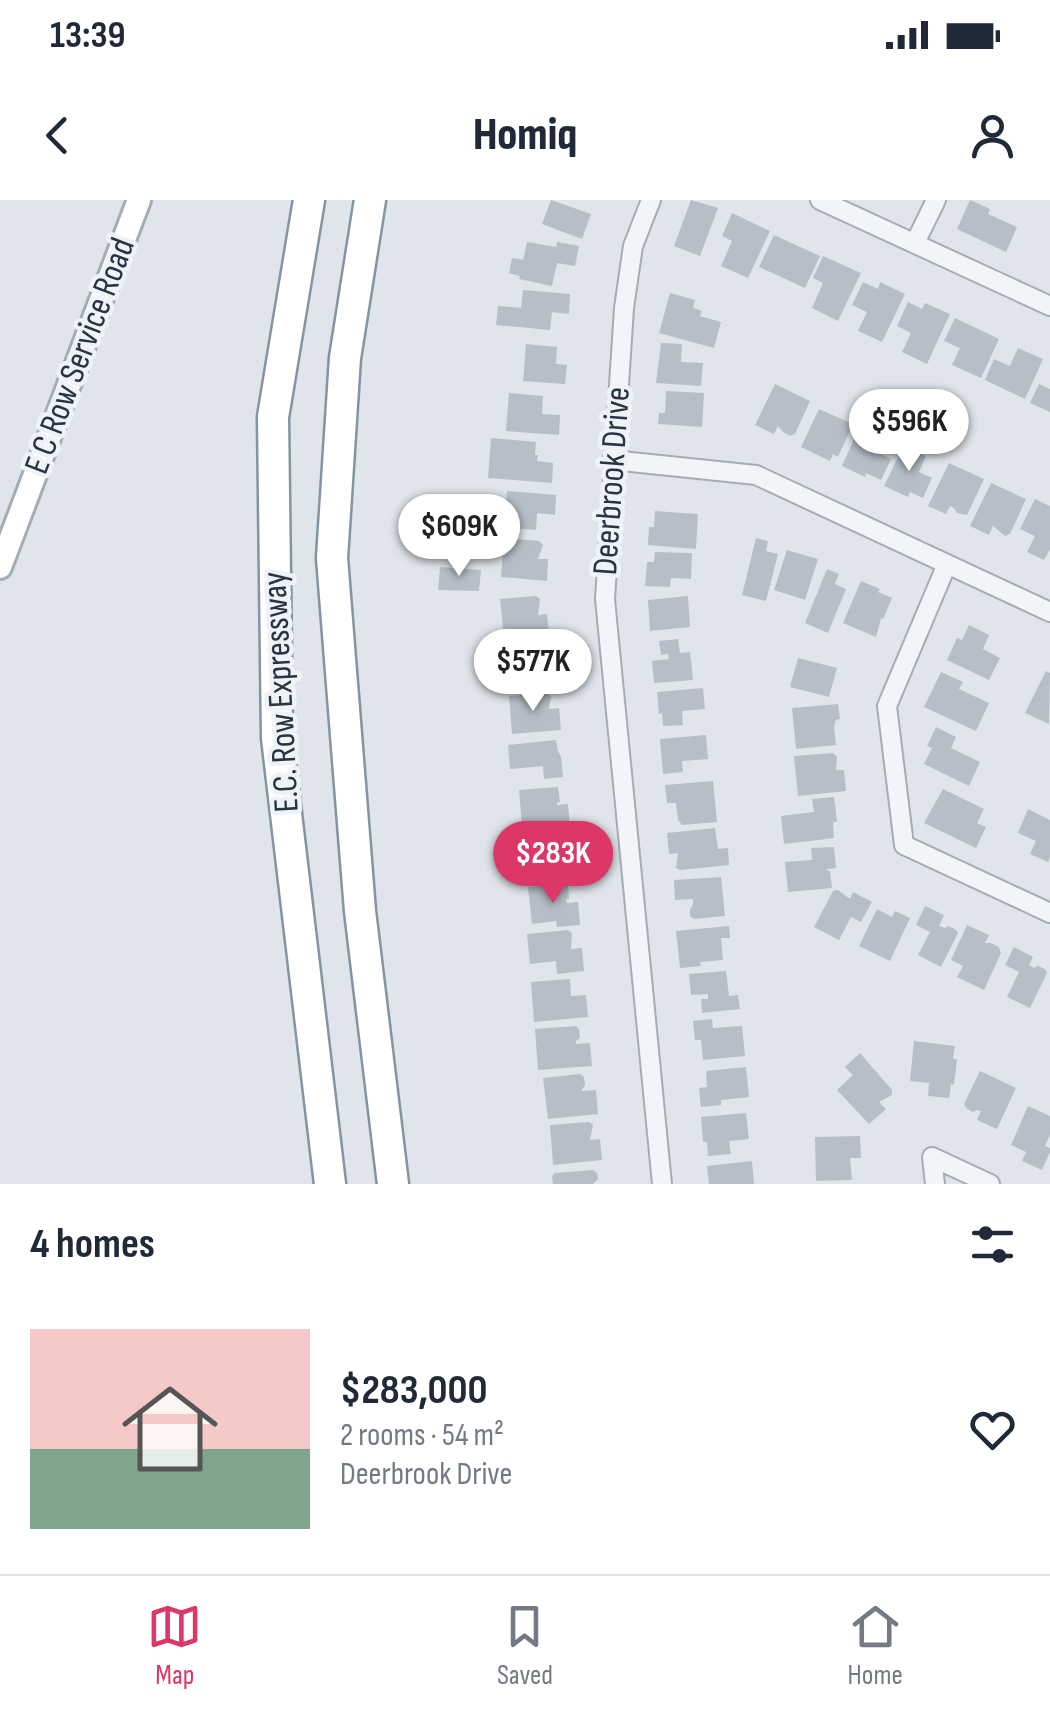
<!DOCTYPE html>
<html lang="en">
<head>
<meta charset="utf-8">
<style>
	:root { --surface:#fff; --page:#f2f2f3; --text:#1f2937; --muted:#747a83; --line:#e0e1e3; --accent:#dc3766 }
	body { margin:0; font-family:"Sofia Sans Condensed",sans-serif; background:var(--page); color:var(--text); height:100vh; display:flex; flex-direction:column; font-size:38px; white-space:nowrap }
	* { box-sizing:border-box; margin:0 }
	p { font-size:32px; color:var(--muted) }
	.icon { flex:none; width:55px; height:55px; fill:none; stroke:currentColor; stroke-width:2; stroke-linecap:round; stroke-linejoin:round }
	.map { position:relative; height:984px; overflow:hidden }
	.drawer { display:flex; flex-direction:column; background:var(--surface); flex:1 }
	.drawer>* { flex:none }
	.price { position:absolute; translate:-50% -85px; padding:0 22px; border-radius:35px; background:#fff; color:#222; font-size:32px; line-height:65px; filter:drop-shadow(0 2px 5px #0008) }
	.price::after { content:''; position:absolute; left:50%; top:60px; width:30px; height:22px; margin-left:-15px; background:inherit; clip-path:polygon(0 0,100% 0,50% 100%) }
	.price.current { background:var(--accent); color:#fff }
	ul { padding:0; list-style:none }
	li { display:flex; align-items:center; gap:30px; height:250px; padding:0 30px }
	li span { display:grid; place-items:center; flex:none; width:280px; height:200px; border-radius:0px; color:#555 }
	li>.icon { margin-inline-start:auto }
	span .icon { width:120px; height:120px; fill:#fffc; stroke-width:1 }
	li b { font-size:42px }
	h2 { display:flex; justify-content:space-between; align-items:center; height:120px; padding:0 30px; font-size:42px }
	.status { display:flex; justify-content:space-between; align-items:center; height:70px; padding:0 50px; background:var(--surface); direction:ltr }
	.status svg { height:28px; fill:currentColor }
	header { display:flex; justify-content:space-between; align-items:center; height:130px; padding:0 30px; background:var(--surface); font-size:45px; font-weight:800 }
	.menu { display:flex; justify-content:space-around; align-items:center; height:140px; border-top:2px solid var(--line); background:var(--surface); font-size:28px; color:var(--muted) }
	.menu a { display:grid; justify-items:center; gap:5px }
	.menu .current { color:var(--accent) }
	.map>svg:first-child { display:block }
	.building { fill:#b6bfc8 }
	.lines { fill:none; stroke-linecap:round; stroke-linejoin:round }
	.street-casing { stroke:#a4acb5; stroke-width:22 }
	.secondary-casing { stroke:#a4acb5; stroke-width:28 }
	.highway-casing { stroke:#8594a2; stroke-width:35 }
	.street { stroke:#f2f5f8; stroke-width:18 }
	.secondary { stroke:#fff; stroke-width:22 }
	.highway { stroke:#fff; stroke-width:30 }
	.labels { text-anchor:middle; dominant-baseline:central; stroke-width:9; stroke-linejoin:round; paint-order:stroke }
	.street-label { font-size:35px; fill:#263443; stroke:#eff3f7 }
</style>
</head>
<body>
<div class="status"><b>13:39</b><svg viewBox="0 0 49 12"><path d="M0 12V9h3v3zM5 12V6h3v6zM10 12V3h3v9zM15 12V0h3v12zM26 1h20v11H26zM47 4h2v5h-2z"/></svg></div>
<header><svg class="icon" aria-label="back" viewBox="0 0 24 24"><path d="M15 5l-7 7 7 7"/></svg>Homiq<svg class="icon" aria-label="person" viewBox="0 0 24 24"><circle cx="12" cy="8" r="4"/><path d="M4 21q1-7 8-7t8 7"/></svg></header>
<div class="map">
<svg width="1050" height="984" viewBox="0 0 1050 984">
	<rect width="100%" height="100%" fill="#dfe5ea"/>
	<!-- building -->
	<path class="building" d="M551 0 591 14 582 39 542 24Z
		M691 0 718 8 700 56 674 46Z
		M970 0 990 9 988 14 1017 27 1006 52 957 29Z
		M732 13 770 31 748 78 721 66 732 41 722 36Z
		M774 35 820 56 805 88 759 67Z
		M527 42 556 47 557 42 579 46 575 66 557 63 552 86 519 79 520 76 509 73 512 58 523 60Z
		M823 56 861 73 838 121 812 108 823 83 813 78Z
		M863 82 878 89 880 82 905 94 882 142 858 131 867 112 852 105Z
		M523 90 570 94 569 114 552 112 550 130 496 125 498 106 521 108Z
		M670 93 695 100 693 108 702 111 700 116 721 122 714 148 659 133Z
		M908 102 922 109 925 103 950 114 927 164 902 152 911 133 897 126Z
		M955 118 999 139 981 178 952 165 960 148 944 141Z
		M661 143 682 144 681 162 703 163 701 186 656 183Z
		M526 144 557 147 556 164 567 165 565 184 523 181Z
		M1018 148 1043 159 1025 199 985 180 994 159 1010 166Z
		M775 184 810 201 795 234 790 236 783 232 778 226 774 234 755 225Z
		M1039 184 1050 189V212L1030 203Z
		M666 191 704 193 702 227 658 224 659 213H665Z
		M509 193 543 196 542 214 560 215 559 235 506 231Z
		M819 209 853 224 838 257 833 254 830 261 801 247Z
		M861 223 885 234 876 252 891 259 881 280 866 273 865 277 842 266Z
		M491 238 536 242 535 255H538L537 261 553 263 552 283 488 278Z
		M904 245 926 256 919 272 932 278 923 298 910 292 908 297 884 286Z
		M949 263 984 279 967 315 957 313 954 308 950 306 946 314 928 306Z
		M991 283 1026 299 1010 334 1005 336 993 326 989 335 970 326Z
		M507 291 556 295 555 315 537 313 536 330 504 327V325L493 324 495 304 506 305Z
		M1035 299 1050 306V349L1044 360 1027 352 1035 336 1020 329Z
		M655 311 698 314 696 349 648 345 649 327H654Z
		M504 338 539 341 543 345 538 359H548L547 381 501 377Z
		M756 338 768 341 766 351 778 354 766 401 742 395Z
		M787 350 818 359 805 400 774 390Z
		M655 352 692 353 691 379 671 378 670 387 645 386 647 362H654Z
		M440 367 481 370 479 391 438 390Z
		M827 369 839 374 835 384 846 389 828 433 805 423Z
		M861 381 880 389 878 392 892 398 883 419 881 418 876 437 843 423Z
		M536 396 540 399 538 415 547 414 549 433 504 437 500 399Z
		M688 396 690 427 650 431 648 400Z
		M969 425 989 435 983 449 1000 458 989 480 947 460 957 438 962 440Z
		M678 439 680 453 690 452 693 480 654 483 652 461 669 459 668 454 661 455 659 441Z
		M536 445 540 448 538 464 553 463 554 483 508 487 504 448Z
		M798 458 837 468 829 497 790 487Z
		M1046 471 1050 473 1049 524 1025 513Z
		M941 472 963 482 959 489 989 503 976 531 924 507Z
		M703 488 705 509 682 511 683 525 663 526 662 513 659 514 657 492Z
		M547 493 551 496 549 509 559 508 561 530 512 534 509 496Z
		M838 504 840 519 836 520 834 526 836 545 796 549 792 508Z
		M936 527 956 537 951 548 980 562 969 586 924 564 932 548 927 546Z
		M706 535 708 559 682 561 683 572 663 574 660 539Z
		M556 540 558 551 561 557 563 577 544 579 543 566 510 569 508 545Z
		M833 553 837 557 836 570H844L846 591 798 596 794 556Z
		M713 581 717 622 682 625 678 620 676 603H667L665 585Z
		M558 587 560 602H557V605L568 604 570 627 547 629V624L522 626 519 590Z
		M943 589 984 609 977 623 986 627 976 648 924 623Z
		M834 597 837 622H833L834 638 784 644 781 616 814 612 812 599Z
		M1028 609 1050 620V657L1048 662 1030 654 1036 641 1018 633Z
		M715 628 718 649 728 648 729 665 680 670 676 668 678 653 669 654 667 633Z
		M560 635 564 639 562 651 572 650 573 672 526 676 523 638Z
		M834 647 836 668 827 669 828 671H830L832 688 788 692 785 662 812 660 811 648Z
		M721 677 725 716 694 719 690 716V710L693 704V699L675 700 674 680Z
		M568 684 569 699H566L567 703 578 702 580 725 557 727 556 721 532 724 528 687Z
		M838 690 850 699 853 692 872 702 861 722 851 717 839 740 814 727 833 691Z
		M925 706 944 715 939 726 945 728 949 726 956 730 958 733 941 767 918 755 930 732 916 725Z
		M877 709 892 717 895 711 910 718 890 761 859 746Z
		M967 725 989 735 985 743H991L999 747 1001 753 984 790 957 777 963 766 951 760Z
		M729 726 730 738H721L723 760 700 762 701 766 680 768 676 731Z
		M568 730 572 733 571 749 582 748 584 771 557 774 556 761 530 764 527 734Z
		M1014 747 1033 757 1029 765 1034 768 1038 766 1045 769 1047 773 1030 808 1007 797 1019 772 1005 765Z
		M726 771 729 796 738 795 740 809 702 813 701 799H708V794L691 795 689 774Z
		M570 779 571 796 586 795 588 817 534 822 531 782Z
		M712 819 713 828 742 826 745 856 703 860 701 840H695L693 821Z
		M576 826 579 829 580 838 576 841V844L590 843 592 866 538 870 535 829Z
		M914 841 955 846 953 859H957L954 885 951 884 949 898 928 896 929 883 910 881Z
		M860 853 892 890V895L879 902 886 909 869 924 837 890 853 875 845 867Z
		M746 867 749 897 721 900V905L701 907 699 888 707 887 706 871Z
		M980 871 1016 888 997 929 977 920 981 911 977 910 973 912 967 909 964 904Z
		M580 874 584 877 585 885 581 891 596 890 598 914 548 919 543 878Z
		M1028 906 1050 916V935L1045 946 1050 948V952L1042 970 1022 961 1026 952 1011 945Z
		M746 913 749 939 729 941 731 954 708 956 707 942H703L701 917Z
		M589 922 593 925 590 940 600 939 602 960 553 965 550 925Z
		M860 936 861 958H850L852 980 816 981 815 937Z
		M752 961 754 984H709L707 966Z
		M593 970 597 973 598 979 593 984H553L552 976 555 973Z"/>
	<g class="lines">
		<defs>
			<path id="street" d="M651 0 633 46 624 108 605 399 662 984
				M820 0 1050 106
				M915 43 936 0
				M612 260 756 275 1050 412
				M947 364 887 506 904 645 1050 713
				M935 984 932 957 990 984"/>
			<path id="secondary" d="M0 367 139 0"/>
			<path id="highway" d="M309 0 273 217 277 538 330 984
				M370 0 345 158 332 358 360 711 393 984"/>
		</defs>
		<!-- street casing -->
		<use href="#street" class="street-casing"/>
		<!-- secondary casing -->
		<use href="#secondary" class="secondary-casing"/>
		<!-- highway casing -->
		<use href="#highway" class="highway-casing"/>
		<!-- street -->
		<use href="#street" class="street"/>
		<!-- secondary -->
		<use href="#secondary" class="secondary"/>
		<!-- highway -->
		<use href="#highway" class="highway"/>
	</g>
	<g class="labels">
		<!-- street labels -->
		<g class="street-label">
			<text transform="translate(80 156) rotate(-69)">E C Row Service Road</text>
			<text transform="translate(612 281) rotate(-86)">Deerbrook Drive</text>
			<text transform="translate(281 492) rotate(-93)">E.C. Row Expressway</text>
		</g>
	</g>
</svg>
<b class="price" style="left:909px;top:274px">$596K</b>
<b class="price" style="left:459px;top:379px">$609K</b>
<b class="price" style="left:533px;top:514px">$577K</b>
<b class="price current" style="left:553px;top:706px">$283K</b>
</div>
<section class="drawer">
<h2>4 homes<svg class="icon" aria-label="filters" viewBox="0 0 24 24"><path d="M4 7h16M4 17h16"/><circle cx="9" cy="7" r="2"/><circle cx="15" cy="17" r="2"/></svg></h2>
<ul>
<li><span style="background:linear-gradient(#f6c9c9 60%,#7fa58c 0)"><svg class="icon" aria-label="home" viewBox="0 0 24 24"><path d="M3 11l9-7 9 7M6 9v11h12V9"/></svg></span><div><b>$283,000</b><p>2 rooms · 54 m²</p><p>Deerbrook Drive</p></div><svg class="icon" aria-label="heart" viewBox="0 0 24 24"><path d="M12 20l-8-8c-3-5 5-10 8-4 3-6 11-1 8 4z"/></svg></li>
</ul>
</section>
<nav class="menu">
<a class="current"><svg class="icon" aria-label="map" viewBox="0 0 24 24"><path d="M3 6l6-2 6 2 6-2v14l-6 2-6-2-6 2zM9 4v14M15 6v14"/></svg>Map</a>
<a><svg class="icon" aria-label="saved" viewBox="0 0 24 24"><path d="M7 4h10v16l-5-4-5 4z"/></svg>Saved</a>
<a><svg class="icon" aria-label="home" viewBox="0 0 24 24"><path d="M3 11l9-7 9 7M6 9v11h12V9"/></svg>Home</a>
</nav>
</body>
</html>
